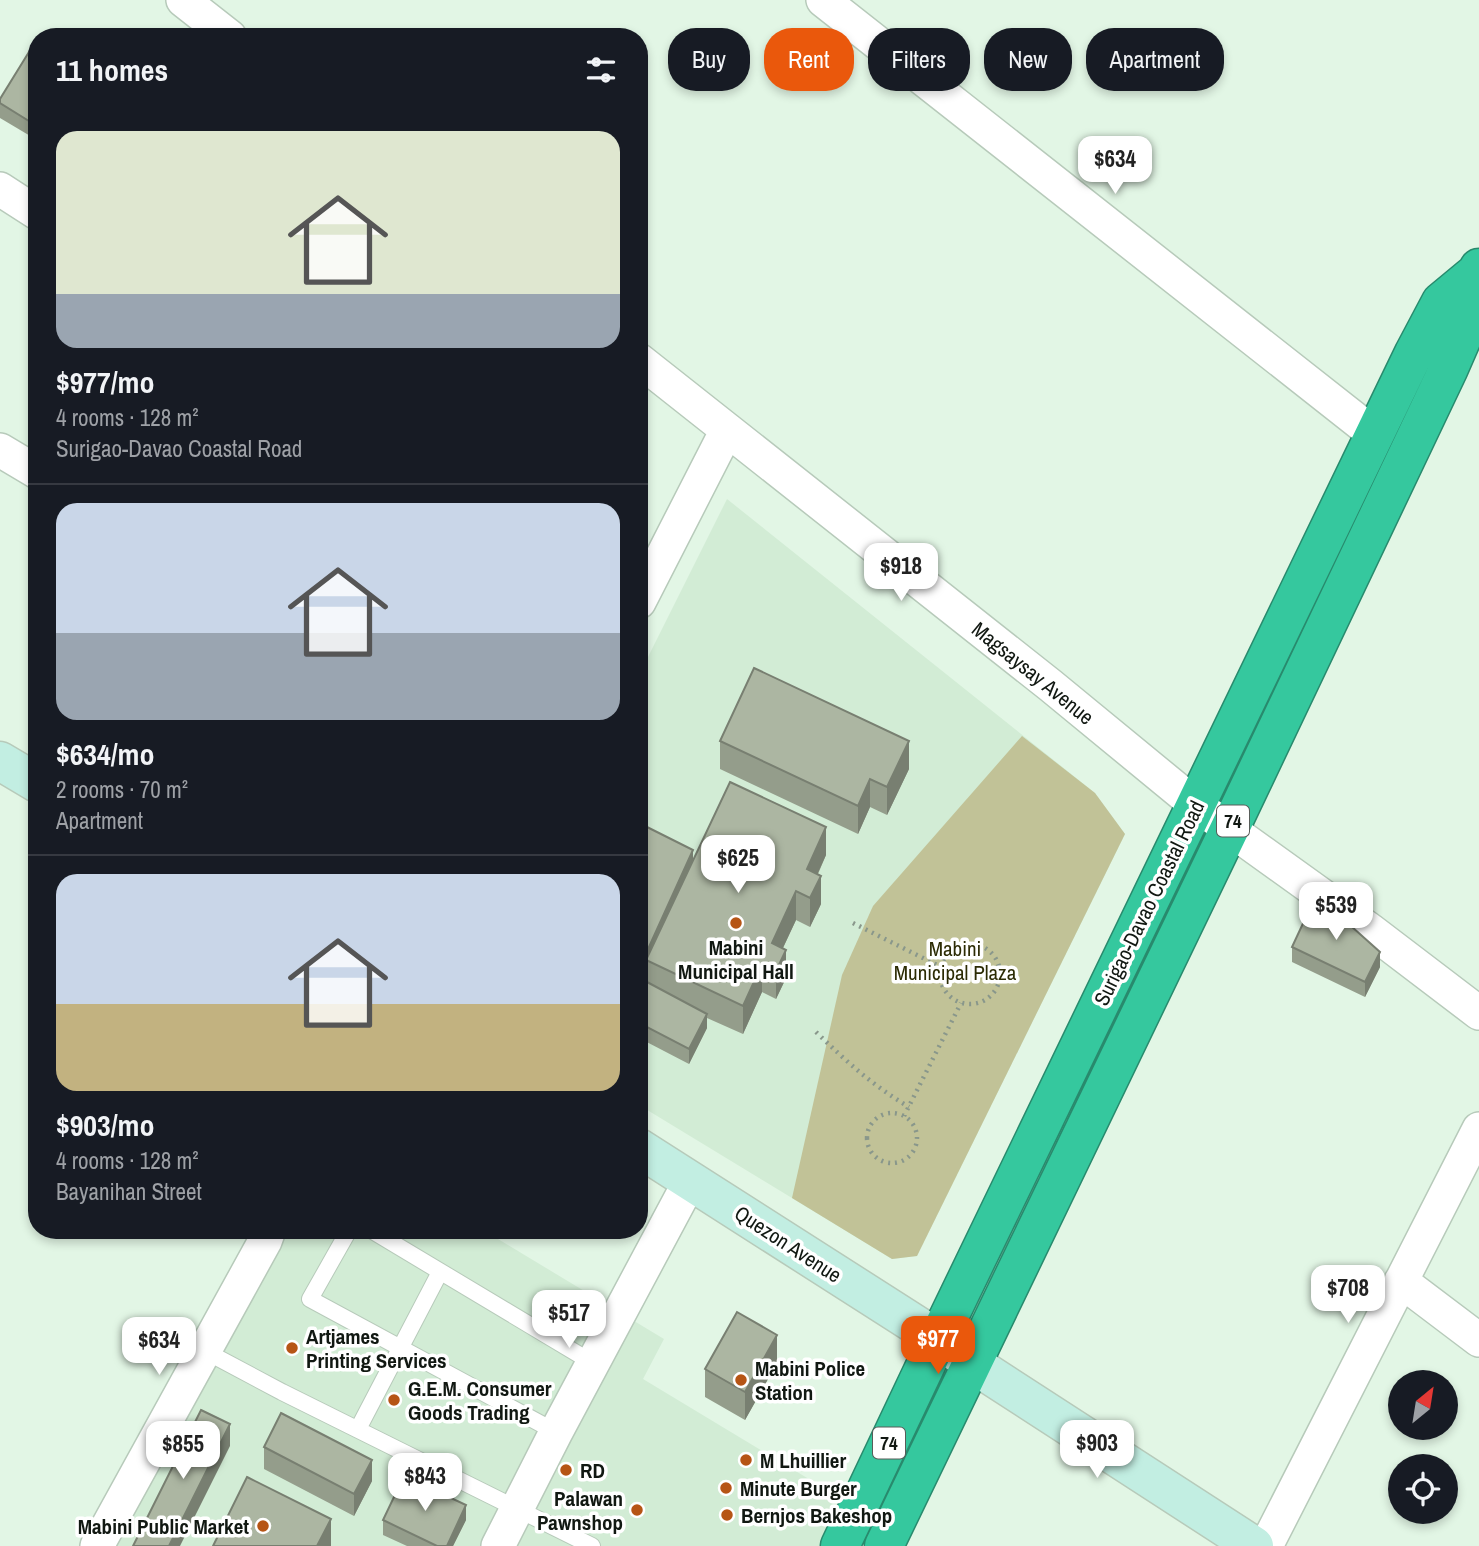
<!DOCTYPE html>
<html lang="en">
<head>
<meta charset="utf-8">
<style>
	:root { --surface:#171b24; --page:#242831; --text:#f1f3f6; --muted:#9ea1a6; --line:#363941; --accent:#ea580c }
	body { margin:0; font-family:"Archivo Narrow",sans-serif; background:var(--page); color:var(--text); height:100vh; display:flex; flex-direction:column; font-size:26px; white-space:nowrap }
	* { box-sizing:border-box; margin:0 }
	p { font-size:23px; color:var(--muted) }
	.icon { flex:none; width:38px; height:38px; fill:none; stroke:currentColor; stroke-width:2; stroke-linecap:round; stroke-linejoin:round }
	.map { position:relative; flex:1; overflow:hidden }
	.drawer { position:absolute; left:28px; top:28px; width:620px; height:1211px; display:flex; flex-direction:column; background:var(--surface); border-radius:28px; box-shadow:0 4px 10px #0003 }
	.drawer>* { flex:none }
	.top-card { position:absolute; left:668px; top:28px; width:665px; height:63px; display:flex; gap:14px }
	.needle { width:46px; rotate:30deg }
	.fabs { position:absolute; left:1388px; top:1370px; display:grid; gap:14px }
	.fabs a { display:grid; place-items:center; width:70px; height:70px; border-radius:50%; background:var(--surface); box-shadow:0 4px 10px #0003; font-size:35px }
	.price { position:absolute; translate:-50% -60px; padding:0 16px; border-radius:14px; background:#fff; color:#222; font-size:23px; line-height:46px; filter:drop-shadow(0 2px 4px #0008) }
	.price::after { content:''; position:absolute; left:50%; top:42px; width:21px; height:16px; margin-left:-10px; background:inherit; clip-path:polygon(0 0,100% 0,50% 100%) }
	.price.on { background:var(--accent); color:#fff }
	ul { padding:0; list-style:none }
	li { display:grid; align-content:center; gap:14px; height:371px; padding:0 28px }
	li+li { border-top:2px solid var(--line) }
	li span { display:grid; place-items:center; height:217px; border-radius:21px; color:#555 }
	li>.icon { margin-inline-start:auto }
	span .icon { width:126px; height:126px; fill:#fffc; stroke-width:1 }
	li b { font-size:30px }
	h2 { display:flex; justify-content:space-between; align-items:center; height:84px; padding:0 28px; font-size:30px }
	.pill { padding:0 24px; border-radius:28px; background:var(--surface); box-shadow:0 4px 10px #0003; font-size:24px; line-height:63px }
	.pill.on { background:var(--accent); color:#fff }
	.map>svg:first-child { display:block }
	.built { fill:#d2ecd5 }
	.green { fill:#c1c297 }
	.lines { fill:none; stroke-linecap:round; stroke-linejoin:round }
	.lane-casing { stroke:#b7caba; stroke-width:18 }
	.street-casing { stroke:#b7caba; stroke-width:36 }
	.secondary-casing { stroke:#b7caba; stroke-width:41 }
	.highway-casing { stroke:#288a6d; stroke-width:41 }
	.path { stroke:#89978b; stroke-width:4.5; stroke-dasharray:2 5; stroke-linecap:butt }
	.lane { stroke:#fff; stroke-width:16 }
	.street { stroke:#fff; stroke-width:33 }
	.secondary { stroke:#c2eee2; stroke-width:38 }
	.highway { stroke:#35c89e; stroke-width:38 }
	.wall { fill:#949d8b }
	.shaded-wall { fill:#787f71 }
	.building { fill:#acb6a2; stroke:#787f71; stroke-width:2 }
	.poi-dot { fill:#b65515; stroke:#fff; stroke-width:2.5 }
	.labels { text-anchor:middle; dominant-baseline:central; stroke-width:7; stroke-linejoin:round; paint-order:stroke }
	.shield { fill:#fff; stroke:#585d59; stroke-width:2 }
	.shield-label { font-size:19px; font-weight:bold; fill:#111812 }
	.street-label { font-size:21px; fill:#111812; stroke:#fff }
	.poi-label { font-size:21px; font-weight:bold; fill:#111812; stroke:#fff; text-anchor:start }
	.park-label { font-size:21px; fill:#2c2b04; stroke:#fff }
</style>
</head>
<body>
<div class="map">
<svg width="1479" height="1546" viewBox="0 0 1479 1546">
	<rect width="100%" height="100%" fill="#e2f6e5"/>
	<!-- built -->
	<path class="built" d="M727 499 1095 793 1125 834 917 1256 892 1259 639 1105V675Z
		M278 1230H483L664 1339 643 1379 842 1499 819 1546H109Z"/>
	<!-- green -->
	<path class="green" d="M1022 736 1095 793 1125 834 917 1256 892 1259 792 1198 842 975 873 906Z"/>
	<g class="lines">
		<defs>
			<path id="lane" d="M349 1230 310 1299 556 1432
				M371 1230 593 1363
				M205 1351 282 1392 592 1546
				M358 1429 440 1272"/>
			<path id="street" d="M183 0 230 37
				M823 0 1374 434
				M0 189 37 213
				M639 360 1050 685 1196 805 1370 930 1479 1013
				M0 450 37 472
				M639 602 727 430
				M1401 1281 1479 1340
				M97 1546 265 1241 269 1230
				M498 1546 556 1432 690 1181
				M1266 1546 1479 1129"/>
			<path id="secondary" d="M0 761 37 783
				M639 1148 938 1339 973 1364 1254 1546"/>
			<path id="highway" d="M840 1546 938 1339 1414 353 1441 302 1476 273
				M884 1546 1230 828 1448 370 1473 313 1476 273 1479 268"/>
		</defs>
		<!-- lane casing -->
		<use href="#lane" class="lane-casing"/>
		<!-- street casing -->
		<use href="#street" class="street-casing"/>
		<!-- secondary casing -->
		<use href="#secondary" class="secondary-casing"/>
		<!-- highway casing -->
		<use href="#highway" class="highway-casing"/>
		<!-- path -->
		<path class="path" d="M853 923 941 967
			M940 974a30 30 0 1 1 60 0a30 30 0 1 1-60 0Z
			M816 1032C847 1062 872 1085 909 1107
			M867 1138a25 25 0 1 1 50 0a25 25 0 1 1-50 0Z
			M904 1116 961 1003"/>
		<!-- lane -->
		<use href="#lane" class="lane"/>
		<!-- street -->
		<use href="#street" class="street"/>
		<!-- secondary -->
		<use href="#secondary" class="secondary"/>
		<!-- highway -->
		<use href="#highway" class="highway"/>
	</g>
	<!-- wall -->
	<path class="wall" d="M37 50V140L0 118V99Z
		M720 741 909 769 887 815 870 807 858 834 720 769Z
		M639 823 693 860 826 855 818 874 821 904 810 927 796 920 783 948 786 978 776 999 762 992 743 1034 707 1018V1028L689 1064 639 1038V998L646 984V981L639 997Z
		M1292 947 1380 967 1365 997 1292 962Z
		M777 1363 745 1420 705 1397V1369Z
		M264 1447 372 1481 354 1516 264 1469Z
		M383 1520H466L453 1546H407L383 1535Z"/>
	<!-- shaded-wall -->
	<path class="shaded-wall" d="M909 741V769L887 815V787Z
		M870 779V807L858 834V806Z
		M826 827V855L807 897V869Z
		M693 850V878L646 960V981L639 997V969Z
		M821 876V904L810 927V898Z
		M796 891V920L773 969 772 943Z
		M786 950V978L776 999V971Z
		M1380 952V967L1365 997V982Z
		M762 964V992L743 1034V1006Z
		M707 1014V1028L689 1064V1049Z
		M777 1335V1363L745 1420V1392Z
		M230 1424V1446L180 1546H169Z
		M372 1460V1481L354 1516V1494Z
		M466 1505V1520L453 1546H447Z
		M331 1519V1546H317Z"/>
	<!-- building -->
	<path class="building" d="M32 47 37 50V126L0 103V99Z
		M754 668 909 741 887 787 870 779 858 806 720 741Z
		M730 782 826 827 807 869 821 876 810 898 796 891 772 943 786 950 776 971 762 964 743 1006 646 960Z
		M639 823 693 850 639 969Z
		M1323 901 1380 952 1365 982 1292 947 1313 902Z
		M647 982 707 1014 689 1049 639 1023V998Z
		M737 1312 777 1335 745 1392 705 1369Z
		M201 1410 230 1424 169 1546H133Z
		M281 1413 372 1460 354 1494 264 1447Z
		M404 1476 466 1505 447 1546H437L383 1520Z
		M247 1477 331 1519 317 1546H213Z"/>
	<!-- markers -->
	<g class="poi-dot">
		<circle cx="736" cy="923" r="7"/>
		<circle cx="292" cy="1348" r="7"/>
		<circle cx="741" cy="1380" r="7"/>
		<circle cx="394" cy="1400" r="7"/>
		<circle cx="746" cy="1460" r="7"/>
		<circle cx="566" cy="1470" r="7"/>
		<circle cx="726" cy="1488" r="7"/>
		<circle cx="637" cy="1510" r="7"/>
		<circle cx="727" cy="1515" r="7"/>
		<circle cx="263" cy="1526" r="7"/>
	</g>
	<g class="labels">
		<!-- shield labels -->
		<g class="shield">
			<rect x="1217" y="805.5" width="32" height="31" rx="5"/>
			<rect x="873" y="1427.5" width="32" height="31" rx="5"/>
		</g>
		<g class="shield-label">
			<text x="1233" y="821">74</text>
			<text x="889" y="1443">74</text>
		</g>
		<!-- street labels -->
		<g class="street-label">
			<text transform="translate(1033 673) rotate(39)">Magsaysay Avenue</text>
			<text transform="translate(1149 903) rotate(-64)">Surigao-Davao Coastal Road</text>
			<text transform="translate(788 1244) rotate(33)">Quezon Avenue</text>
		</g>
		<!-- poi labels -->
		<g class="poi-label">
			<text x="736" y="947" text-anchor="middle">Mabini<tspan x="736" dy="24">Municipal Hall</tspan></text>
			<text x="306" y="1336">Artjames<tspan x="306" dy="24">Printing Services</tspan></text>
			<text x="755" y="1368">Mabini Police<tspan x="755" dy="24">Station</tspan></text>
			<text x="408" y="1388">G.E.M. Consumer<tspan x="408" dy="24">Goods Trading</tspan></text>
			<text x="760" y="1460">M Lhuillier</text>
			<text x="580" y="1470">RD</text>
			<text x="740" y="1488">Minute Burger</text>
			<text x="623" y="1498" text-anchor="end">Palawan<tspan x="623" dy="24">Pawnshop</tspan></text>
			<text x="741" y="1515">Bernjos Bakeshop</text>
			<text x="249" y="1526" text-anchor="end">Mabini Public Market</text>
		</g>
		<!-- park labels -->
		<g class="park-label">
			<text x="955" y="948">Mabini<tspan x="955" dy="24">Municipal Plaza</tspan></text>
		</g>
	</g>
</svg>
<div class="fabs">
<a><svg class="needle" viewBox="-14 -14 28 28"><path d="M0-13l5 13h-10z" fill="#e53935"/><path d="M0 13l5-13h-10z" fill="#9ea1a6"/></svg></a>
<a><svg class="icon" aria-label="locate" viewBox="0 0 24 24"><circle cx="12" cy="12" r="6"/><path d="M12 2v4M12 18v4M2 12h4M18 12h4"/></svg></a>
</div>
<b class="price" style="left:1115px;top:196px">$634</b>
<b class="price" style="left:901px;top:603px">$918</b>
<b class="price" style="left:738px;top:895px">$625</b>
<b class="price" style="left:1336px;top:942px">$539</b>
<b class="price" style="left:1348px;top:1325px">$708</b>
<b class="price" style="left:569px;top:1350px">$517</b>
<b class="price on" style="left:938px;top:1376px">$977</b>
<b class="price" style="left:159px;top:1377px">$634</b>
<b class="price" style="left:1097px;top:1480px">$903</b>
<b class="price" style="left:183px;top:1481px">$855</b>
<b class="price" style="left:425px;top:1513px">$843</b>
<div class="top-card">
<a class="pill">Buy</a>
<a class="pill on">Rent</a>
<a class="pill">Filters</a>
<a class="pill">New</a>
<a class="pill">Apartment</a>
</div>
<section class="drawer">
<h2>11 homes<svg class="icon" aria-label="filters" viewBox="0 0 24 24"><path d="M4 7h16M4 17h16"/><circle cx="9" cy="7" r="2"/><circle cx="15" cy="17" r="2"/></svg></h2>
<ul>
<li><span style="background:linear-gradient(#dfe7d0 75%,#9aa5b1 0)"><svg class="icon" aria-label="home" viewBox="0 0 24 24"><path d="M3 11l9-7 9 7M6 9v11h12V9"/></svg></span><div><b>$977/mo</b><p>4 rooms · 128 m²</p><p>Surigao-Davao Coastal Road</p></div></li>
<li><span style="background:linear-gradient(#c9d6e8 60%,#9aa5b1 0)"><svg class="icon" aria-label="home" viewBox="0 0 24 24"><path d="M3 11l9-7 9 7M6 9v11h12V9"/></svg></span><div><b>$634/mo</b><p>2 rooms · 70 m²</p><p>Apartment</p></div></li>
<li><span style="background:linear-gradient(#c9d6e8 60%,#c2b280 0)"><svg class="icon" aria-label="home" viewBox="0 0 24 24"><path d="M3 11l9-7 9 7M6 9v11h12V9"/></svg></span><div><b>$903/mo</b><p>4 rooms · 128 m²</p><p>Bayanihan Street</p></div></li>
</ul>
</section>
</div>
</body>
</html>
